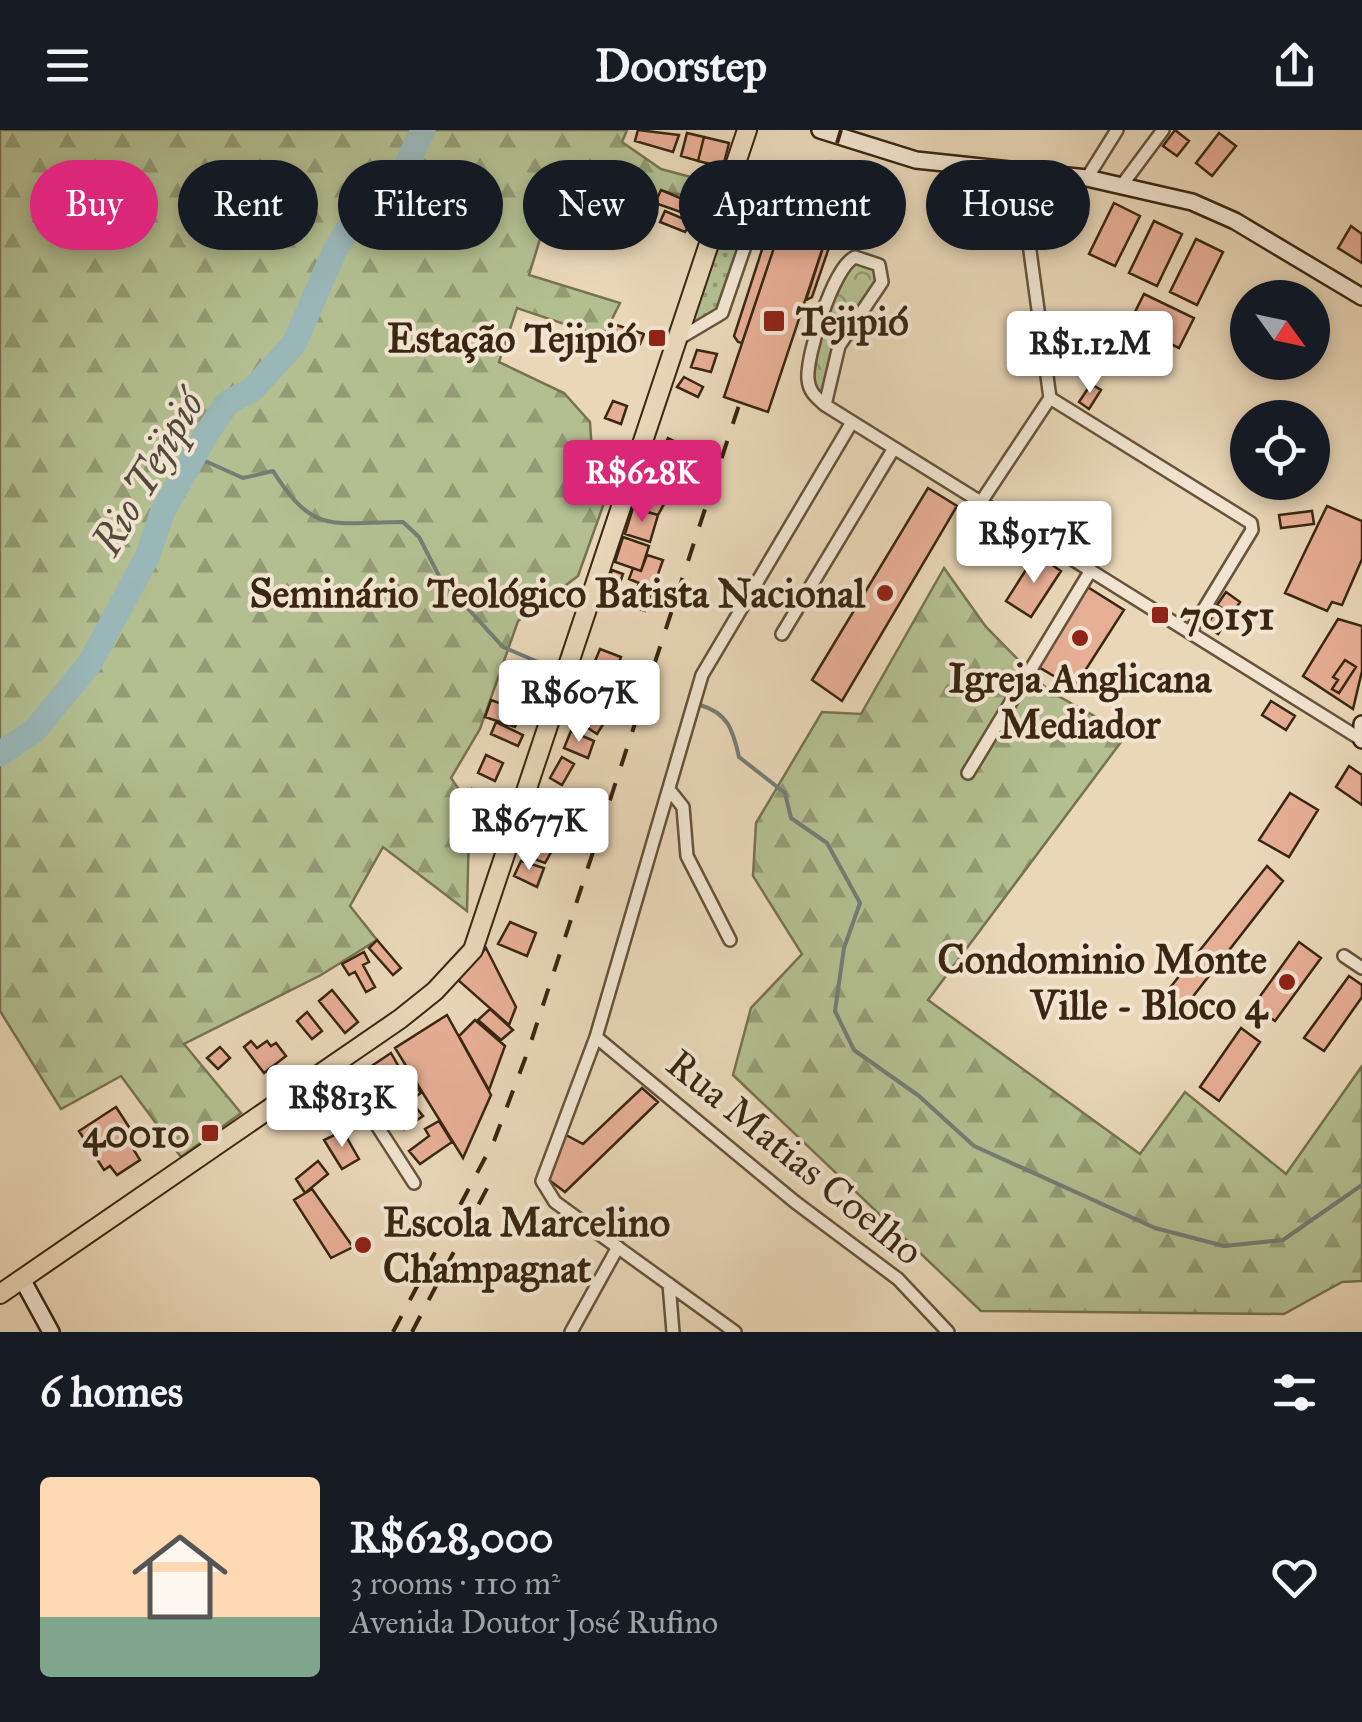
<!DOCTYPE html>
<html lang="en">
<head>
<meta charset="utf-8">
<style>
	:root { --surface:#171b24; --page:#20242c; --text:#f1f3f6; --muted:#9ea1a6; --line:#363941; --accent:#db2777 }
	body { margin:0; font-family:"IM FELL Great Primer",serif; background:var(--page); color:var(--text); height:100vh; display:flex; flex-direction:column; font-size:38px; white-space:nowrap }
	* { box-sizing:border-box; margin:0 }
	p { font-size:32px; color:var(--muted) }
	.icon { flex:none; width:55px; height:55px; fill:none; stroke:currentColor; stroke-width:2; stroke-linecap:round; stroke-linejoin:round }
	.map { position:relative; height:1202px; overflow:hidden }
	.side { display:flex; flex-direction:column; background:var(--surface); flex:1 }
	.side>* { flex:none }
	.hud { position:absolute; left:30px; top:30px; width:1302px; height:90px; display:flex; gap:20px }
	.needle { width:65px; rotate:123deg }
	.controls { position:absolute; left:1230px; top:150px; display:grid; gap:20px }
	.controls a { display:grid; place-items:center; width:100px; height:100px; border-radius:50%; background:var(--surface); box-shadow:0 5px 15px #0003; font-size:50px }
	.price { position:absolute; translate:-50% -85px; padding:0 22px; border-radius:10px; background:#fff; color:#222; font-size:32px; line-height:65px; filter:drop-shadow(0 2px 5px #0008) }
	.price::after { content:''; position:absolute; left:50%; top:60px; width:30px; height:22px; margin-left:-15px; background:inherit; clip-path:polygon(0 0,100% 0,50% 100%) }
	.price.current { background:var(--accent); color:#fff }
	ul { padding:0; list-style:none }
	li { display:flex; align-items:center; gap:30px; height:250px; padding:0 40px }
	li+li { border-top:2px solid var(--line) }
	li span { display:grid; place-items:center; flex:none; width:280px; height:200px; border-radius:10px; color:#555 }
	li>.icon { margin-inline-start:auto }
	span .icon { width:120px; height:120px; fill:#fffc; stroke-width:1 }
	li b { font-size:42px }
	h2 { display:flex; justify-content:space-between; align-items:center; height:120px; padding:0 40px; font-size:42px }
	.tag { padding:0 35px; border-radius:45px; background:var(--surface); box-shadow:0 5px 15px #0003; font-size:35px; line-height:90px }
	.tag.current { background:var(--accent); color:#fff }
	header { display:flex; justify-content:space-between; align-items:center; height:130px; padding:0 40px; background:var(--surface); font-size:45px; font-weight:700 }
	.map>svg:first-child { display:block }
	.grass { fill:url(#grass-dots); stroke:#767351; stroke-width:2.5 }
	.forest { fill:url(#forest-firs); stroke:#767351; stroke-width:2.5 }
	.park { fill:url(#park-crowns); stroke:#767351; stroke-width:2.5 }
	.lines { fill:none; stroke-linecap:round; stroke-linejoin:round }
	.stream { stroke:#747d75; stroke-width:4 }
	.river { stroke:#9ab7b8; stroke-width:25 }
	.building { fill:#e7ae96; stroke:#3a2711; stroke-width:2.5 }
	.street-casing { stroke:#66533b; stroke-width:16 }
	.secondary-casing { stroke:#3a2711; stroke-width:20 }
	.primary-casing { stroke:#3a2711; stroke-width:22 }
	.street { stroke:#f1e5d1; stroke-width:11 }
	.secondary { stroke:#f1e5d1; stroke-width:15 }
	.primary { stroke:#e9d7b8; stroke-width:18 }
	.rail { stroke:#3a2711; stroke-width:4; stroke-dasharray:18 18; stroke-linecap:butt }
	.poi-dot { fill:#8f2418; stroke:#f1e5d1; stroke-width:4 }
	.labels { text-anchor:middle; dominant-baseline:central; stroke-width:8; stroke-linejoin:round; paint-order:stroke }
	.poi-label { font-size:40px; font-weight:bold; fill:#3a2711; stroke:#f1e5d1; text-anchor:end }
	.street-label { font-size:40px; fill:#3a2711; stroke:#f1e5d1 }
	.water-label { font-size:42px; font-style:italic; fill:#524b3b; stroke:#f1e5d1 }
</style>
</head>
<body>
<header><svg class="icon" aria-label="menu" viewBox="0 0 24 24"><path d="M4 6h16M4 12h16M4 18h16"/></svg>Doorstep<svg class="icon" aria-label="share" viewBox="0 0 24 24"><path d="M12 15V3M7 8l5-5 5 5M5 13v7h14v-7"/></svg></header>
<div class="map">
<svg width="1362" height="1202" viewBox="0 0 1362 1202">
	<defs>
		<pattern id="grass-dots" width="8" height="8" patternUnits="userSpaceOnUse" patternTransform="scale(2.5)"><rect width="8" height="8" fill="#b3bf91"/><path d="M2 2h.1M6 6h.1" fill="none" stroke="#939b75" stroke-width="1.8" stroke-linecap="round"/></pattern>
		<pattern id="forest-firs" width="22" height="20" patternUnits="userSpaceOnUse" patternTransform="scale(2.5)"><rect width="22" height="20" fill="#b3bf91"/><path d="M5 1l3.5 6h-7zM16 11l3.5 6h-7z" fill="#939b75"/></pattern>
		<pattern id="park-crowns" width="20" height="18" patternUnits="userSpaceOnUse" patternTransform="scale(2.5)"><rect width="20" height="18" fill="#b3bf91"/><path d="M2 6a3 3 0 1 1 6 0M12 15a3 3 0 1 1 6 0" fill="none" stroke="#939b75"/></pattern>
	</defs>
	<rect width="100%" height="100%" fill="#e9d7b8"/>
	<filter id="stains"><feTurbulence type="fractalNoise" baseFrequency=".002" numOctaves="4"/><feColorMatrix values="0 0 0 0 .2 0 0 0 0 .09 0 0 0 0 .02 0 0 0 .5 -.17"/></filter>
	<radialGradient id="worn" r=".72"><stop offset=".6" stop-color="#630" stop-opacity="0"/><stop offset="1" stop-color="#630" stop-opacity=".3"/></radialGradient>
	<!-- grass -->
	<path class="grass" d="M743 53C771 86 734 147 721 184L689 199 708 127 726 100Z"/>
	<!-- forest -->
	<path class="forest" d="M0 0H627L622 12 661 39 717 54 709 70 661 61 645 96 552 70 529 145 620 173 603 207 517 178 499 232 564 263 590 292 592 323 613 348 578 446 518 491 480 599 451 648 462 664 453 679 469 698 467 781 383 717 350 776 377 810 321 845 184 914 241 983 181 1027 121 946 61 979 0 881Z
		M944 438 986 497 1049 561 1127 604 928 870 1140 1024 1185 962 1286 1044 1362 936V1151L1342 1152 1284 1184 981 1181 733 945 751 878 802 824 753 746 756 693 822 582 861 584Z"/>
	<!-- park -->
	<path class="park" d="M859 128 883 144 849 198 822 274 811 263 810 223 836 142Z"/>
	<g class="lines">
		<!-- stream -->
		<path class="stream" d="M194 326 243 348 273 341C314 406 332 392 403 392L419 407 440 448 503 517 545 535
			M583 533 619 554
			M700 575C728 583 733 600 739 627L785 663 791 688 827 713 860 773 844 818 835 881 854 920 919 966 974 1016 1155 1098 1224 1116 1283 1110 1362 1055"/>
		<!-- river -->
		<path class="river" d="M0 624 35 600 90 533 147 427 163 381 207 303 227 273 253 259 294 214 335 120 356 87 394 61 423 0"/>
	</g>
	<!-- building -->
	<path class="building" d="M638 0 679 5 673 22 635 11Z
		M1175 0 1189 11 1177 26 1163 16Z
		M687 3 704 7 698 31 681 26Z
		M1219 3 1236 16 1212 46 1196 33Z
		M704 7 729 13 723 37 698 31Z
		M661 60 697 75 692 86 655 73Z
		M789 73 833 87 768 282 724 267Z
		M1114 73 1140 86 1115 136 1089 124Z
		M665 81 691 92 685 102 660 92Z
		M783 91 742 213 738 212 734 206 770 95Z
		M1154 91 1182 104 1157 156 1129 143Z
		M830 96 834 103 812 167 806 170Z
		M1351 96 1362 104V133L1338 118Z
		M1196 109 1223 122 1197 175 1170 162Z
		M1144 164 1194 188 1179 218 1129 194Z
		M613 194 644 204 640 214 611 203Z
		M697 220 717 224 711 242 691 237Z
		M684 247 703 257 698 267 677 257Z
		M1091 254 1101 260 1089 279 1079 272Z
		M613 271 627 276 621 294 605 288Z
		M668 308 686 317 674 340 657 332Z
		M648 358 669 365 658 385 641 380Z
		M928 358 957 376 842 571 812 550Z
		M1327 376 1362 391V429L1342 475 1332 472 1327 481 1285 463Z
		M633 378 658 385 650 412 625 404Z
		M1312 381 1314 394 1281 398 1279 385Z
		M623 407 649 416 641 441 615 432Z
		M1036 424 1061 441 1031 487 1006 471Z
		M647 425 663 430 645 481 631 476 639 453 629 449 633 438 641 441Z
		M612 440 623 444 612 476 601 473Z
		M1086 456 1124 480 1074 558 1037 536Z
		M1226 462 1240 472 1232 484 1217 475Z
		M1217 480 1229 488 1218 504 1206 496Z
		M1338 489 1362 496V541L1353 579 1303 546Z
		M600 519 621 527 616 539 595 531Z
		M1345 530 1356 537 1339 563 1332 559 1338 550 1333 547Z
		M590 559 617 570 610 587 587 575Z
		M491 570 521 581 515 597 485 587Z
		M1271 571 1295 586 1286 600 1262 585Z
		M582 579 604 593 597 604 576 590Z
		M496 592 523 605 518 616 491 604Z
		M571 601 594 611 588 628 564 618Z
		M486 625 503 633 495 651 478 643Z
		M562 627 574 634 562 655 550 648Z
		M1349 636 1362 645V675L1336 657Z
		M472 659 510 682 494 709 471 695V688L464 684 467 680 461 677Z
		M1290 663 1318 680 1289 727 1259 710Z
		M527 709 554 717 545 733 521 724Z
		M521 731 544 738 537 757 514 746Z
		M1267 736 1283 751 1184 878 1165 864Z
		M510 792 536 803 527 826 498 814Z
		M377 810 401 838 393 845 369 818Z
		M1299 812 1321 828 1275 891 1253 876Z
		M486 818 516 877 509 895 458 850Z
		M364 822 369 832 363 835 375 857 366 862 355 842 349 845 342 834Z
		M1349 846 1362 855V867L1324 921 1304 908Z
		M332 860 358 892 345 903 319 871Z
		M490 879 513 900 501 910 478 890Z
		M307 882 322 901 312 909 297 891Z
		M447 885 491 965 463 1028 395 918Z
		M475 890 505 916 489 960 459 906Z
		M1241 898 1260 912 1219 971 1200 957Z
		M251 911 257 918 267 911 271 916 276 913 286 926 264 943 244 917Z
		M220 917 230 928 218 939 207 928Z
		M391 923 400 939 380 953 370 937Z
		M405 938 421 963 390 984 373 961Z
		M642 958 658 972 565 1062 549 1050 566 1005 583 1014Z
		M414 975 423 986 404 999 397 988Z
		M116 977 133 1003 126 1007 140 1030 117 1045 110 1036 104 1040 79 1001Z
		M439 991 452 1012 420 1034 409 1021 429 1006 425 999Z
		M343 1001 359 1029 342 1039 324 1010Z
		M318 1031 328 1044 305 1063 296 1049Z
		M312 1059 353 1117 331 1128 294 1070Z"/>
	<g class="lines">
		<defs>
			<path id="street" d="M1087 48 1117 0
				M1122 55 1163 0
				M680 208 722 183 756 84 755 68 733 42
				M1050 268 1251 393 1252 400 1190 502
				M825 275 839 216 882 152 879 135 855 127C833 137 806 226 808 249 809 262 816 267 825 275L1359 608
				M981 372 1050 268 1019 40
				M782 504 894 318
				M968 643 1091 440
				M671 662 683 677 687 726 730 810
				M1344 826 1362 838
				M596 907 795 1072 898 1149 948 1202
				M336 932 414 1053
				M669 1154 673 1202
				M571 1202 618 1117
				M735 1202 555 1072 542 1051 596 907 702 545 852 292"/>
			<path id="secondary" d="M820 0 916 30 1087 48 1192 72 1235 91 1362 167
				M1362 594V610
				M22 1149 51 1202"/>
			<path id="primary" d="M0 1164 400 889 435 861 473 820 747 0"/>
		</defs>
		<!-- street casing -->
		<use href="#street" class="street-casing"/>
		<!-- secondary casing -->
		<use href="#secondary" class="secondary-casing"/>
		<!-- primary casing -->
		<use href="#primary" class="primary-casing"/>
		<!-- street -->
		<use href="#street" class="street"/>
		<!-- secondary -->
		<use href="#secondary" class="secondary"/>
		<!-- primary -->
		<use href="#primary" class="primary"/>
		<!-- rail -->
		<path class="rail" d="M816 82 841 0
			M393 1202 494 1011 528 921 740 272
			M412 1202 493 1047"/>
	</g>
	<!-- markers -->
	<g class="poi-dot">
		<rect x="762" y="179" width="24" height="24" rx="5"/>
		<rect x="647" y="198" width="20" height="20" rx="5"/>
		<circle cx="885" cy="463" r="10"/>
		<rect x="1150" y="475" width="20" height="20" rx="5"/>
		<circle cx="1080" cy="508" r="10"/>
		<circle cx="1287" cy="852" r="10"/>
		<rect x="200" y="993" width="20" height="20" rx="5"/>
		<circle cx="363" cy="1115" r="10"/>
	</g>
	<g class="labels">
		<!-- poi labels -->
		<g class="poi-label">
			<text x="796" y="191" text-anchor="start">Tejipió</text>
			<text x="637" y="208">Estação Tejipió</text>
			<text x="865" y="463">Seminário Teológico Batista Nacional</text>
			<text x="1180" y="485" text-anchor="start">70151</text>
			<text x="1080" y="548" text-anchor="middle">Igreja Anglicana<tspan x="1080" dy="46">Mediador</tspan></text>
			<text x="1267" y="829">Condominio Monte<tspan x="1267" dy="46">Ville - Bloco 4</tspan></text>
			<text x="190" y="1003">40010</text>
			<text x="383" y="1092" text-anchor="start">Escola Marcelino<tspan x="383" dy="46">Champagnat</tspan></text>
		</g>
		<!-- street labels -->
		<g class="street-label">
			<text transform="translate(795 1027) rotate(39)">Rua Matias Coelho</text>
		</g>
		<!-- water labels -->
		<g class="water-label">
			<text transform="translate(148 343) rotate(-60)">Rio Tejipió</text>
		</g>
	</g>
	<rect width="100%" height="100%" filter="url(#stains)"/>
	<rect width="100%" height="100%" fill="url(#worn)"/>
</svg>
<div class="controls">
<a><svg class="needle" viewBox="-14 -14 28 28"><path d="M0-13l5 13h-10z" fill="#e53935"/><path d="M0 13l5-13h-10z" fill="#9ea1a6"/></svg></a>
<a><svg class="icon" aria-label="locate" viewBox="0 0 24 24"><circle cx="12" cy="12" r="6"/><path d="M12 2v4M12 18v4M2 12h4M18 12h4"/></svg></a>
</div>
<b class="price" style="left:1090px;top:266px">R$1.12M</b>
<b class="price current" style="left:642px;top:395px">R$628K</b>
<b class="price" style="left:1034px;top:456px">R$917K</b>
<b class="price" style="left:579px;top:615px">R$607K</b>
<b class="price" style="left:529px;top:743px">R$677K</b>
<b class="price" style="left:342px;top:1020px">R$813K</b>
<div class="hud">
<a class="tag current">Buy</a>
<a class="tag">Rent</a>
<a class="tag">Filters</a>
<a class="tag">New</a>
<a class="tag">Apartment</a>
<a class="tag">House</a>
</div>
</div>
<section class="side">
<h2>6 homes<svg class="icon" aria-label="filters" viewBox="0 0 24 24"><path d="M4 7h16M4 17h16"/><circle cx="9" cy="7" r="2"/><circle cx="15" cy="17" r="2"/></svg></h2>
<ul>
<li><span style="background:linear-gradient(#ffd9b3 70%,#7fa58c 0)"><svg class="icon" aria-label="home" viewBox="0 0 24 24"><path d="M3 11l9-7 9 7M6 9v11h12V9"/></svg></span><div><b>R$628,000</b><p>3 rooms · 110 m²</p><p>Avenida Doutor José Rufino</p></div><svg class="icon" aria-label="heart" viewBox="0 0 24 24"><path d="M12 20l-8-8c-3-5 5-10 8-4 3-6 11-1 8 4z"/></svg></li>
</ul>
</section>
</body>
</html>
